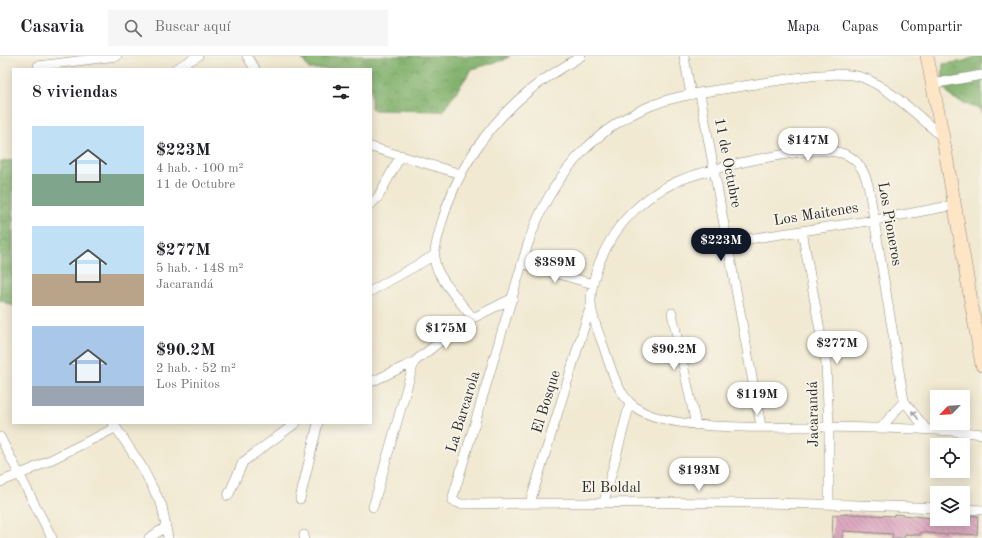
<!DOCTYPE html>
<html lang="es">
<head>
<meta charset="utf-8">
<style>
	:root { --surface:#fff; --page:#f6f6f6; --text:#202124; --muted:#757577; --line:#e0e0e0; --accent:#111827 }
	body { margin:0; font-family:"Old Standard TT",serif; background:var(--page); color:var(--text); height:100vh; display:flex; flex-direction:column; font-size:15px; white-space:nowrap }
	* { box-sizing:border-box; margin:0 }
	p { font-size:13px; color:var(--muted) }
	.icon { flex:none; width:22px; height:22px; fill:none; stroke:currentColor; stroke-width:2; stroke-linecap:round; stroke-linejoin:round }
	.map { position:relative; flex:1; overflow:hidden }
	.sheet { position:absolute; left:12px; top:12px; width:360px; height:356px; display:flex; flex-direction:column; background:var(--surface); border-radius:0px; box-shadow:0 2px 10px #0003 }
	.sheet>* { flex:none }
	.needle { width:26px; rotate:245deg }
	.controls { position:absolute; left:930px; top:334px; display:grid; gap:8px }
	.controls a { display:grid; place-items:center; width:40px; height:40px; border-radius:0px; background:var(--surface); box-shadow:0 2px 10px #0003; font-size:20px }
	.price { position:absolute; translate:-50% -34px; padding:0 9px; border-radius:14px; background:#fff; color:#222; font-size:13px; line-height:26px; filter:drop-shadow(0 1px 2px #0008) }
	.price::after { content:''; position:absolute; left:50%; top:24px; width:12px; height:9px; margin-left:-6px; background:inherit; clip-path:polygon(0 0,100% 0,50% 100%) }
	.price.active { background:var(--accent); color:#fff }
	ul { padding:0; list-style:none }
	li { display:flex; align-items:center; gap:12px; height:100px; padding:0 20px }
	li span { display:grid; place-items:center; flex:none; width:112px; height:80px; border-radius:0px; color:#555 }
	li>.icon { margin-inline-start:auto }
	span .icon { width:48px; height:48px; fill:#fffc; stroke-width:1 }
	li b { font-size:17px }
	h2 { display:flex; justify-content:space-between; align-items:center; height:48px; padding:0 20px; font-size:17px }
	header { display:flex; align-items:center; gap:24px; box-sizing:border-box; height:56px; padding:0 20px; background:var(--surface); border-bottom:1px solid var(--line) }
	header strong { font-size:19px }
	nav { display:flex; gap:22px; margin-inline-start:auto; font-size:14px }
	.search { width:280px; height:36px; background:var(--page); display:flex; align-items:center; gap:10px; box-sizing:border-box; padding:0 14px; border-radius:0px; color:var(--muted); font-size:15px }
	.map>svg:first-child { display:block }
	.forest { fill:url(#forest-crowns); stroke:#566e4c }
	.building { fill:url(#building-back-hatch) }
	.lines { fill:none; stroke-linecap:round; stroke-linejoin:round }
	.street-casing { stroke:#8e8a7e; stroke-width:10 }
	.secondary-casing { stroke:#8e8a7e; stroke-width:14 }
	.street { stroke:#fff; stroke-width:9 }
	.secondary { stroke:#fee5c5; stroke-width:13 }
	.oneway { fill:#a0a0a0 }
	.labels { text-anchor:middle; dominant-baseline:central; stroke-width:4; stroke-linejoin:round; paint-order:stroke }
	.street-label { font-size:15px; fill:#2b2b2b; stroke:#f7f3e8 }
</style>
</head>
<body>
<header>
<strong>Casavia</strong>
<div class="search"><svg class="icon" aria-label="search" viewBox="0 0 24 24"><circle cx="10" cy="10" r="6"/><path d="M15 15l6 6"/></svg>Buscar aquí</div>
<nav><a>Mapa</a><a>Capas</a><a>Compartir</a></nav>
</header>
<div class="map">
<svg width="982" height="482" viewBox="0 0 982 482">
	<defs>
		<pattern id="forest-crowns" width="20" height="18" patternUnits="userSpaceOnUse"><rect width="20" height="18" fill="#81b16c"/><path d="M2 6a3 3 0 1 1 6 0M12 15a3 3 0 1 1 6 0" fill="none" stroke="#6a9059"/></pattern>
		<pattern id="building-back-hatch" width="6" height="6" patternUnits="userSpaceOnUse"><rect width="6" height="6" fill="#deaac1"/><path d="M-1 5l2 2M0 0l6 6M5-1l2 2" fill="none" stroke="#b48b9d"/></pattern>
	</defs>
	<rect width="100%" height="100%" fill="#f7f3e8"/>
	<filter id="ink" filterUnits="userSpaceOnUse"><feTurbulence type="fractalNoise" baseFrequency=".025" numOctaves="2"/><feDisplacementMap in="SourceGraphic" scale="8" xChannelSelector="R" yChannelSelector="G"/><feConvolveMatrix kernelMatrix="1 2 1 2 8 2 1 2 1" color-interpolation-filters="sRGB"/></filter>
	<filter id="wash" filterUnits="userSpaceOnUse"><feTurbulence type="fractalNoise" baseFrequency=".012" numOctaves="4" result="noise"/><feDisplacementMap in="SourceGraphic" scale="16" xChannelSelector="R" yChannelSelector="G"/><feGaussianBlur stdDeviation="0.9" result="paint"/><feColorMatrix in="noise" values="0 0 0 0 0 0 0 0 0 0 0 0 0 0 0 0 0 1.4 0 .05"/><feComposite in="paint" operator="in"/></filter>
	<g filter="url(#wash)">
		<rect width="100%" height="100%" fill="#f1e9d1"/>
		<!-- forest -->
		<path class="forest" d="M300 0H510L504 4 472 13 443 55 375 54 371 52V13H309Z
			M977 0H982V58L980 54 951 41 942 29 943 8 964 5Z
			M13 104V250L0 244V106Z"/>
		<g id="blocks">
			<!-- building -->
			<path class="building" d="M851 458 894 460V458L932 462V463H966V460H978L977 479 947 477V479L920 476V479L905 478 904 482H892L893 478 843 475V482H832L833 459Z"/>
		</g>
	</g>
	<g filter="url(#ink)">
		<use href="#blocks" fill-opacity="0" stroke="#8e8a7e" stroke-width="1"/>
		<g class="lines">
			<defs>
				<path id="street" d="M247 0 255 13
					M684 0 691 39
					M38 10 117 0
					M175 13 198 0
					M932 28 982 19
					M700 38 761 370
					M371 91 461 118
					M371 148 378 141 401 99
					M802 175 826 308 829 371V447
					M728 186 875 164 955 149
					M524 208 593 228
					M371 235 435 199
					M672 257 696 369
					M473 262C463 250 443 227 437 213 431 200 438 182 441 169 455 116 488 68 530 34 546 21 564 11 581 0
					M371 326 414 306 442 284 473 262 513 242
					M113 367 142 411 162 450 168 482
					M881 372 904 345
					M926 373 904 345 869 133C866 119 860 105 847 99 819 86 728 109 698 118 649 132 612 167 596 216 586 248 592 259 603 289 611 311 616 337 635 351 671 378 784 370 830 371 881 372 932 372 982 378
					M0 381 52 482
					M0 426 30 414 115 372
					M228 440 243 406 296 367
					M300 443 318 367
					M604 446 630 347
					M530 447 590 252
					M373 451 414 306
					M937 452C778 445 620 446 461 448L453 445V441L527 191C548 124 595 67 664 45 695 35 730 33 762 27 789 23 839 13 864 22 887 31 925 65 943 82
					M963 453 982 454
					M304 479V482
					M149 482 166 471"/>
				<path id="secondary" d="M927 0 943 82 982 309"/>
			</defs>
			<!-- street casing -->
			<use href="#street" class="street-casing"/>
			<!-- secondary casing -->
			<use href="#secondary" class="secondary-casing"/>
			<!-- street -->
			<use href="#street" class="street"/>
			<!-- secondary -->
			<use href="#secondary" class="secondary"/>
		</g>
		<!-- one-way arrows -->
		<defs><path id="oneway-solid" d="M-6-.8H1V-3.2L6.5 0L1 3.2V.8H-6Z"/></defs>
		<use class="oneway" href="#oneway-solid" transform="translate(915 359) rotate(-128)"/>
	</g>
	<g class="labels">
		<!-- street labels -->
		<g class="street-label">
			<text transform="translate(727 107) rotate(79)">11 de Octubre</text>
			<text transform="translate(816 159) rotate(-9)">Los Maitenes</text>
			<text transform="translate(889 168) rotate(80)">Los Pioneros</text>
			<text transform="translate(547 346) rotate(-73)">El Bosque</text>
			<text transform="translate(464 356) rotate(-73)">La Barcarola</text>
			<text transform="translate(814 358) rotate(-91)">Jacarandá</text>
			<text x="611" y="432">El Boldal</text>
		</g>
	</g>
</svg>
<div class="controls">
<a><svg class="needle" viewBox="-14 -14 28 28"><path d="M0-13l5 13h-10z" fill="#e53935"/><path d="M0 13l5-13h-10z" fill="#757577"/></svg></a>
<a><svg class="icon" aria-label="locate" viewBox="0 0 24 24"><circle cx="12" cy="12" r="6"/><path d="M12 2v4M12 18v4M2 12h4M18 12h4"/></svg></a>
<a><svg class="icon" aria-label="layers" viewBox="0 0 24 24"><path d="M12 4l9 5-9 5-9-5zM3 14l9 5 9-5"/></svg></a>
</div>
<b class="price" style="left:808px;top:106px">$147M</b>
<b class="price active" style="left:721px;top:206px">$223M</b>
<b class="price" style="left:555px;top:228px">$389M</b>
<b class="price" style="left:446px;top:294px">$175M</b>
<b class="price" style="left:837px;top:309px">$277M</b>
<b class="price" style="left:674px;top:315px">$90.2M</b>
<b class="price" style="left:757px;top:360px">$119M</b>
<b class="price" style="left:699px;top:436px">$193M</b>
<section class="sheet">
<h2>8 viviendas<svg class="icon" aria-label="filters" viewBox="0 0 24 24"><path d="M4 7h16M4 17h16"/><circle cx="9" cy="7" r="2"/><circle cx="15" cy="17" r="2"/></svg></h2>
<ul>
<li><span style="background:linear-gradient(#bfe0f5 60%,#7fa58c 0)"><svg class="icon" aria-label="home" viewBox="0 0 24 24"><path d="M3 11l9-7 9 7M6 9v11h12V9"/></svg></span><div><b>$223M</b><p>4 hab. · 100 m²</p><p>11 de Octubre</p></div></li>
<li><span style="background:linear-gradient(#bfe0f5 60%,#b9a48a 0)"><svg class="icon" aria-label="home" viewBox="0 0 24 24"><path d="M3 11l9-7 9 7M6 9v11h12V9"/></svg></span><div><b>$277M</b><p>5 hab. · 148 m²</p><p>Jacarandá</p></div></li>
<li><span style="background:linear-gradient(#a9c7e8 75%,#9aa5b1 0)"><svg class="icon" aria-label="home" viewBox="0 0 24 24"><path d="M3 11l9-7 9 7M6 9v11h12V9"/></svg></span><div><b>$90.2M</b><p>2 hab. · 52 m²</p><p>Los Pinitos</p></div></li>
</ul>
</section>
</div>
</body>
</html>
